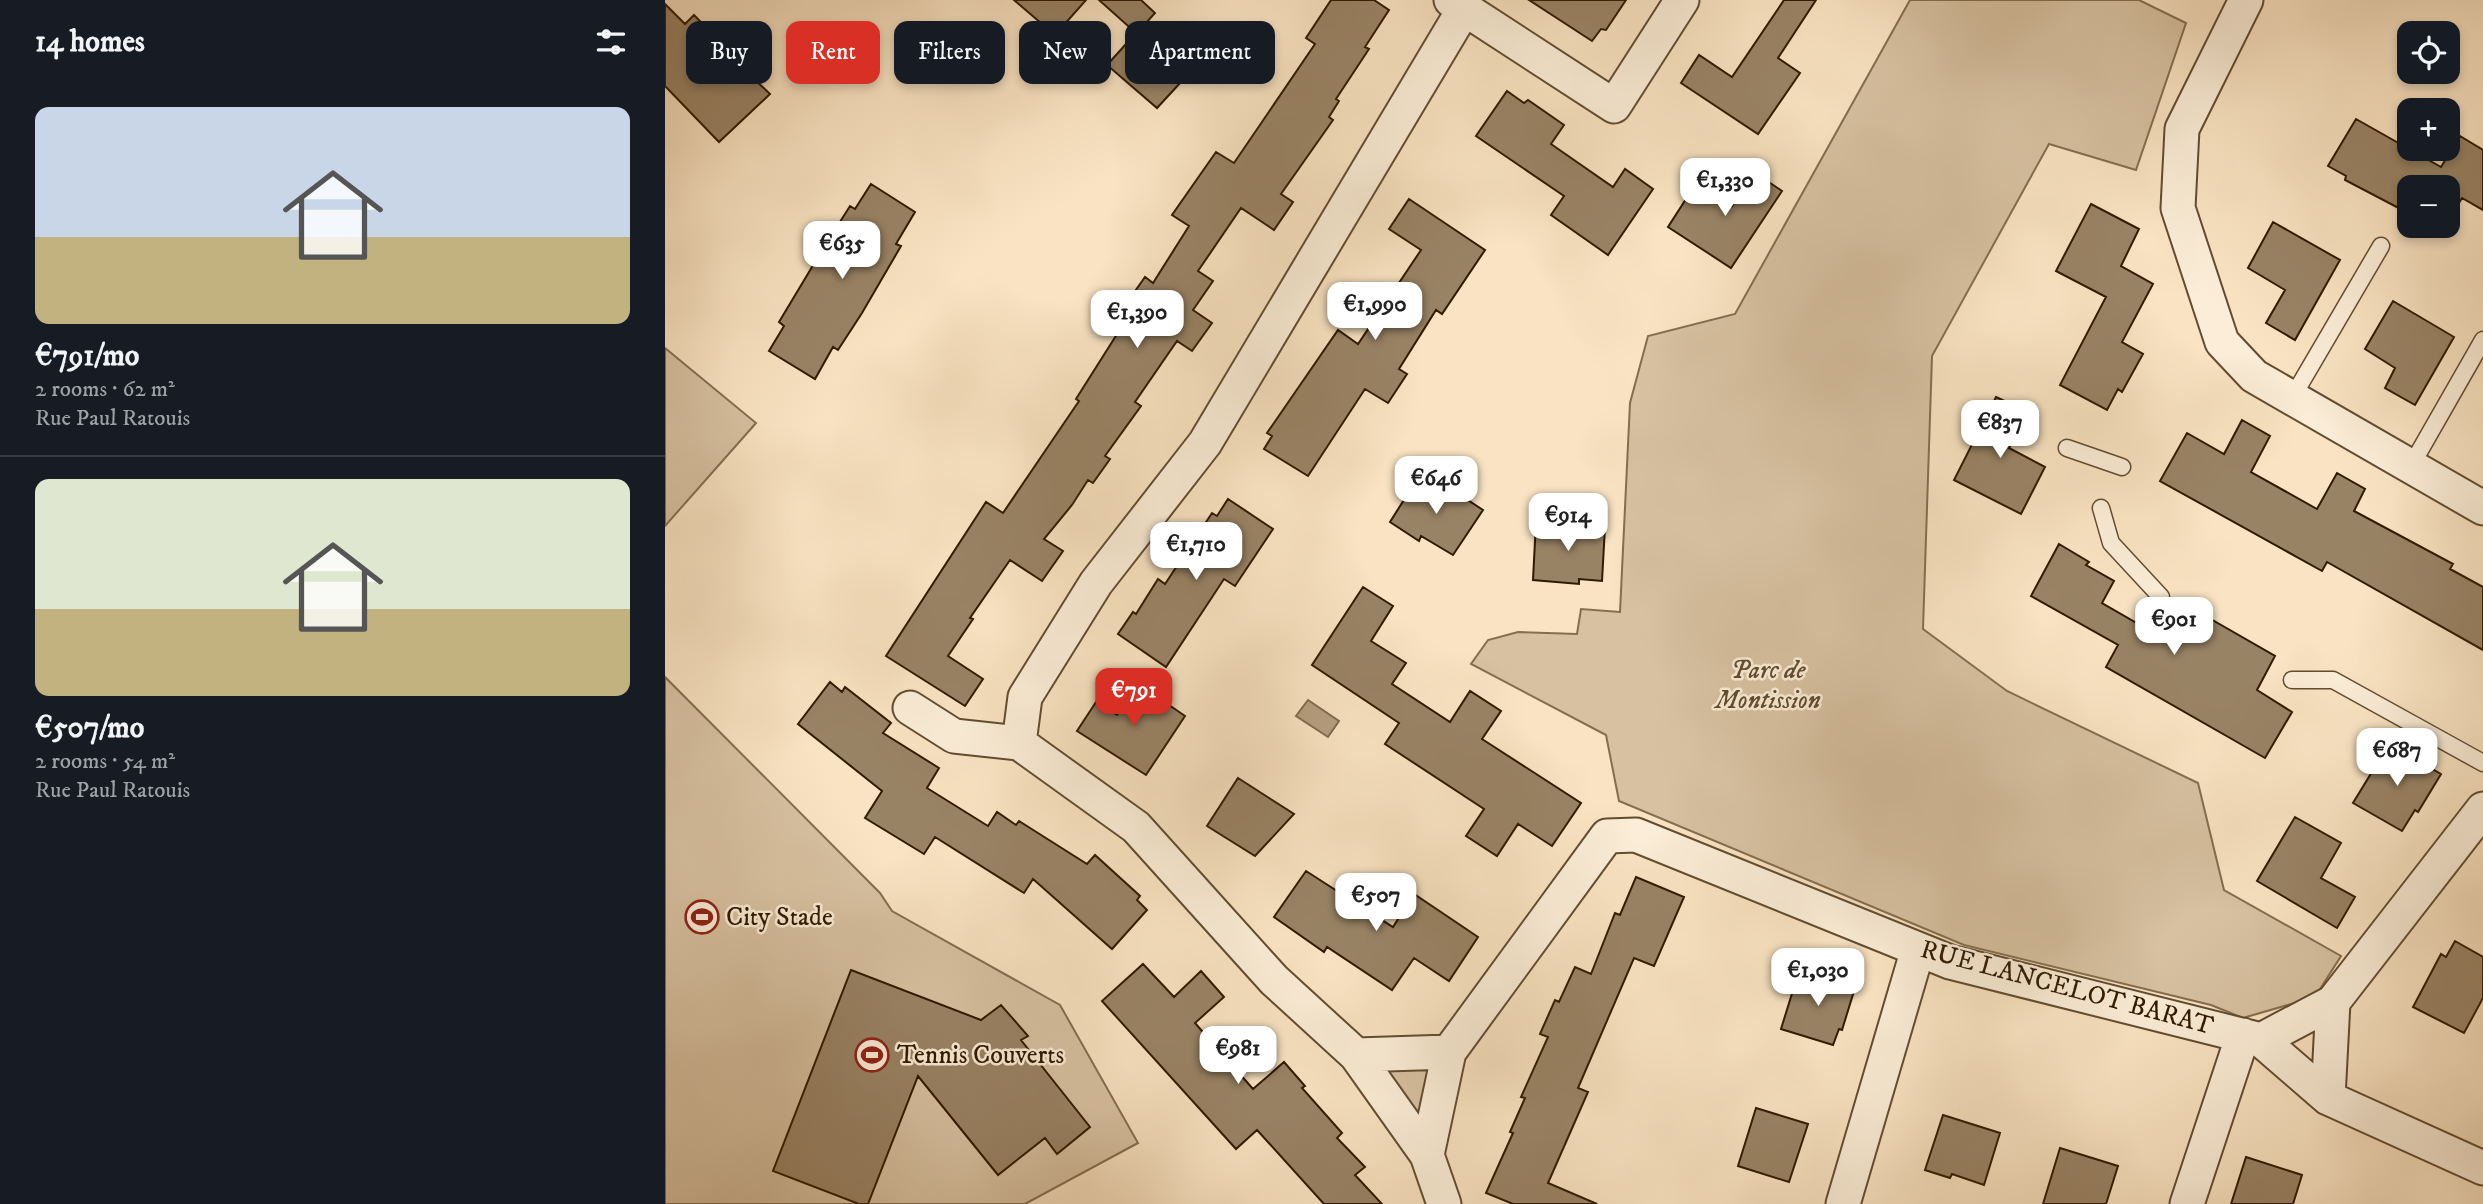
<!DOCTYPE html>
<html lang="en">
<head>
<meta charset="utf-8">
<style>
	:root { --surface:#171b24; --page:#20242c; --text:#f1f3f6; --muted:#9ea1a6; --line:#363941; --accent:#d93025 }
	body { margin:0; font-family:"IM FELL DW Pica",serif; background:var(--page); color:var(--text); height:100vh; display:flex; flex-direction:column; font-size:26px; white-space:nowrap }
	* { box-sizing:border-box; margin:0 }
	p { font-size:23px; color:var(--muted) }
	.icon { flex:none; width:38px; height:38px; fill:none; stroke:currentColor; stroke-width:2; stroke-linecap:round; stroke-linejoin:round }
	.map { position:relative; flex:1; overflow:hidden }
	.panel { display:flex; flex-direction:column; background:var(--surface); width:665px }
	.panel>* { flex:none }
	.guide { position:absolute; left:21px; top:21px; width:665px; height:63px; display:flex; gap:14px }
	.buttons { position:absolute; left:1732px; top:21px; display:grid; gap:14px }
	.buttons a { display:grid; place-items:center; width:63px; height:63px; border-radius:14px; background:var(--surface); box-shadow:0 4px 10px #0003; font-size:35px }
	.price { position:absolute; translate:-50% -60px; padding:0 16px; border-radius:14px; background:#fff; color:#222; font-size:23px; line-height:46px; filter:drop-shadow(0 2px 4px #0008) }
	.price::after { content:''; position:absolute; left:50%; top:42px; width:21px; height:16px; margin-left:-10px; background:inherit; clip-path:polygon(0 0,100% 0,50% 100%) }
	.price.current { background:var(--accent); color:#fff }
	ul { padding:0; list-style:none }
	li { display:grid; align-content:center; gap:14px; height:371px; padding:0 35px }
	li+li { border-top:2px solid var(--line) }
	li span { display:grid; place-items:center; height:217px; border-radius:14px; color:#555 }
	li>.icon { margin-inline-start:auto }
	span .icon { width:126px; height:126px; fill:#fffc; stroke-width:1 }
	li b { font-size:30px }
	h2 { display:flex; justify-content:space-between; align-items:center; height:84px; padding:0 35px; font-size:30px }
	.chip { padding:0 24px; border-radius:14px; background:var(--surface); box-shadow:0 4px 10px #0003; font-size:24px; line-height:63px }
	.chip.current { background:var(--accent); color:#fff }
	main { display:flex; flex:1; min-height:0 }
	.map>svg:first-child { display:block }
	.green { fill:#d7c1a1; stroke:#846e50; stroke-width:2 }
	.water { fill:#b59f80; stroke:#806a4d; stroke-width:2 }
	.building { fill:#998365; stroke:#301a00; stroke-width:2 }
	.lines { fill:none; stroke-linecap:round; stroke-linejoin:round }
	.service-casing { stroke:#624c30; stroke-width:19 }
	.minor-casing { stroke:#624c30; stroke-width:37 }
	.service { stroke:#fbedd7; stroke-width:16 }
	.minor { stroke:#fbedd7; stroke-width:33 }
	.labels { text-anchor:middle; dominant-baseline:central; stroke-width:5; stroke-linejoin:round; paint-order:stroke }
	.park-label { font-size:26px; font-style:italic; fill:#624c30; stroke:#fbedd7 }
	.poi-label { font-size:26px; fill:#301a00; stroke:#fbedd7; text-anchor:start }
	.street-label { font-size:26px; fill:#301a00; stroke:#fbedd7 }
</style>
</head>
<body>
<main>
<section class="panel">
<h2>14 homes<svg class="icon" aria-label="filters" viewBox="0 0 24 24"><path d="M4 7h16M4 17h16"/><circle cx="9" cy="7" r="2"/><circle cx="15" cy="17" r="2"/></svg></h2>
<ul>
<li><span style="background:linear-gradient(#c9d6e8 60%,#c2b280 0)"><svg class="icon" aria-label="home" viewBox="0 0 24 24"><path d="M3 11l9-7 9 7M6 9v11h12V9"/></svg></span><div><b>€791/mo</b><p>2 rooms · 62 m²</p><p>Rue Paul Ratouis</p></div></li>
<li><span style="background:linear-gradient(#dfe7d0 60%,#c2b280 0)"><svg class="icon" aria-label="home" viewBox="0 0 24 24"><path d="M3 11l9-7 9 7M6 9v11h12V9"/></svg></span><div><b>€507/mo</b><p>2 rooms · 54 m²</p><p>Rue Paul Ratouis</p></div></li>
</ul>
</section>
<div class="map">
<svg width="1818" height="1204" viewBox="0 0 1818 1204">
	<rect width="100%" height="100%" fill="#f9e3c2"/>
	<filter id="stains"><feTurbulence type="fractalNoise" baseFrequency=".00286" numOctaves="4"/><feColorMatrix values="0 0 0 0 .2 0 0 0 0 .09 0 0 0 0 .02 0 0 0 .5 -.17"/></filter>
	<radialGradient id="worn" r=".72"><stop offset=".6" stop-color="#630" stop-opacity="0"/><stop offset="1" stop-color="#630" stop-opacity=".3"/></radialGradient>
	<!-- green -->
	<path class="green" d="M1245 0H1474L1521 23 1471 170 1384 144 1267 356 1258 629 1342 691 1533 783 1559 890 1676 956 1650 997 1578 1018 1546 1005 1299 945 954 801 941 735 806 664 823 640 853 632 912 634 916 609 955 612 965 403 983 336 1070 314Z
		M0 348 91 423 0 526Z
		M0 677 215 893 227 911 395 1005 473 1143 360 1204H0Z
		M784 1052 762 1155 691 1055Z"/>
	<!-- water -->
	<path class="water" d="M643 700 674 721 663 737 631 716Z"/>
	<!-- building -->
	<path class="building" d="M349 0H421L390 35Z
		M434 0H476L490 13 480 24 528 69 492 108 442 65 471 33Z
		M666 0H709L724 10 700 47 704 49 671 99 674 101 664 117 668 120 616 194 628 202 609 230 576 208 533 271 548 281 528 310 547 323 527 351 512 341 470 402 476 406 440 456 445 459 428 483 423 480 407 505 379 539 398 551 377 581 345 560 305 618 308 619 283 656 318 679 300 706 221 656 321 502 338 513 414 401 411 399 466 312 459 307 480 277 488 283 524 226 507 215 551 152 569 163 650 44 641 38Z
		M864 0H961L941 30 936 29 927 41Z
		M1119 0H1151L1113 58 1135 73 1093 134 1016 83 1034 55 1067 77Z
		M0 4 20 24 29 15 59 46 63 42 91 70 86 76 105 94 54 142 0 86Z
		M842 91 859 103 863 100 899 125 886 144 948 187 960 169 988 189 943 255 886 215 899 196 811 136Z
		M1691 119 1776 167 1795 136 1818 150V210L1797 198 1783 221V187H1745V214L1680 180 1681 176 1663 166Z
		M1089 172 1117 191 1066 268 1003 227 1032 182 1067 206Z
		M206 184 250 212 231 244 236 246 197 313 173 350 168 347 150 379 104 351 119 326 114 322 156 252 185 206 190 209Z
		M744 199 820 250 777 314 771 310 734 369 742 374 723 403 700 389 643 476 599 449 607 436 602 433 673 330 693 344 756 250 724 229Z
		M1426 204 1474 229 1456 266 1488 284 1457 342 1478 354 1457 392 1453 389 1442 410 1395 385 1441 297 1391 271Z
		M1608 222 1675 260 1630 340 1601 323 1620 290 1583 268Z
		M1728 301 1789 337 1750 405 1720 388 1730 368 1700 349Z
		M1331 397 1363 412 1344 448 1380 467 1356 514 1289 480Z
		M1577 420 1605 436 1586 472 1652 509 1672 473 1700 489 1689 511 1788 564 1785 569 1818 587V650L1662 562 1657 571 1495 481 1522 433 1559 454Z
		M754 476 783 494 786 489 818 510 788 555 756 536 754 541 725 522Z
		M563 499 608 529 570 586 559 579 501 667 453 634 468 612 471 614 493 579 500 584 547 513 552 516Z
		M871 521 940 527 937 581 914 579V584L868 580Z
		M1394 544 1424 562 1421 565 1449 581 1437 603 1503 641 1523 606 1610 656 1592 690 1627 712 1600 758 1441 667 1453 645 1366 596Z
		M698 587 728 606 706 641 741 663 727 684 785 722 805 691 836 711 817 739 916 803 887 846 853 824 832 856 801 836 819 809 720 744 734 723 647 665Z
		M165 682 177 692 180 687 226 723 218 733 274 768 262 788 323 826 332 812 351 825 354 821 422 864 430 855 475 896 472 900 482 910 447 949 368 879 359 893 270 837 259 854 200 818 217 791 133 724Z
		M472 683 520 716 481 775 412 731 431 702 452 715Z
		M1724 744 1776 774 1753 812 1750 810 1737 831 1688 803Z
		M573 778 629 814 590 856 542 826Z
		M1630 817 1676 843 1656 878 1690 897 1672 928 1592 881Z
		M641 871 728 927 749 894 813 937 784 981 749 958 727 990 662 947 659 952 609 917Z
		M971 877 1019 897 989 966 969 958 913 1088 923 1092 883 1183 932 1204H848L821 1193 848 1133 845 1132 860 1098 856 1097 883 1037 875 1034 890 1000 894 1002 910 967 926 974 950 913 955 915Z
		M1790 941 1818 957V998L1799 1033 1748 1007 1776 954 1781 957Z
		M478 964 509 997 536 971 559 997 530 1023 588 1089 619 1062 640 1086 637 1088 677 1133 672 1138 700 1167 690 1175 717 1204H659L592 1130 571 1149 437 1001Z
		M186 970 316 1020 336 1005 363 1036 356 1040 425 1127 392 1154 380 1138 333 1175 253 1076 203 1204H194L108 1171Z
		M1134 971 1190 988 1177 1030 1174 1029 1168 1045 1116 1029Z
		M1091 1108 1143 1124 1124 1182 1073 1166Z
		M1278 1115 1335 1133 1319 1185 1287 1174 1285 1178 1260 1170Z
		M1395 1148 1453 1166 1441 1204H1378Z
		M1581 1157 1637 1175 1628 1204H1566Z"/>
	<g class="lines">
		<defs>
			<path id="service" d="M1627 398 1716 246
				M1402 448 1457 467
				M1746 466 1818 340
				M1436 508 1446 543 1496 597
				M1627 680H1668L1818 763"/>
			<path id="minor" d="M786 0 949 106 1017 0
				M1581 0 1517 129 1513 208 1557 342 1589 376 1818 508
				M245 708 289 736 354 743
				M1596 1040 1668 1002 1818 809
				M691 1055 784 1052
				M1663 1098 1668 1002
				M762 1155 784 1052 942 836 971 835 1285 962 1596 1040 1663 1098 1818 1168
				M779 1204 762 1155 691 1055 609 980 471 827 354 743 360 697 431 583 540 443 799 9
				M1178 1204 1253 949
				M1522 1204 1578 1035"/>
		</defs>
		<!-- service casing -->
		<use href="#service" class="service-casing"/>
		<!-- minor casing -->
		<use href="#minor" class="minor-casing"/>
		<!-- service -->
		<use href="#service" class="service"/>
		<!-- minor -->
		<use href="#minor" class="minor"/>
	</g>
	<!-- icons -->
	<defs>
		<symbol id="stadium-ring" viewBox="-11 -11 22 22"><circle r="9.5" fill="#fbedd7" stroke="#8f2418" stroke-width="1.5"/><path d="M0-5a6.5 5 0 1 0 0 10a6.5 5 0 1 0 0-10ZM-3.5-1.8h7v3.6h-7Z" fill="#8f2418"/></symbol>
	</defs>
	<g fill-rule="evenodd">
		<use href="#stadium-ring" x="18" y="898" width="38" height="38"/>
		<use href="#stadium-ring" x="188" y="1036" width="38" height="38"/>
	</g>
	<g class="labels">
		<!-- park labels -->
		<g class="park-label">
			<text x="1103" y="670">Parc de<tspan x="1103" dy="30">Montission</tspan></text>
		</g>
		<!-- poi labels -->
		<g class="poi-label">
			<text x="61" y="917">City Stade</text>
			<text x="232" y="1055">Tennis Couverts</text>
		</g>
		<!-- street labels -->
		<g class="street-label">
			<text transform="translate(1402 988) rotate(15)">RUE LANCELOT BARAT</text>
		</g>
	</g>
	<rect width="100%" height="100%" filter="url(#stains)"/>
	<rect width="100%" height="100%" fill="url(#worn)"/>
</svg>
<div class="buttons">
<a><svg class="icon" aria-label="locate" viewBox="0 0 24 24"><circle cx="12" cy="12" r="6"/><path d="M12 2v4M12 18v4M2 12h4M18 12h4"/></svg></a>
<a>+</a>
<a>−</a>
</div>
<b class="price" style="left:1060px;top:218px">€1,330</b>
<b class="price" style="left:177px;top:281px">€635</b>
<b class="price" style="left:710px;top:342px">€1,990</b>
<b class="price" style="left:472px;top:350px">€1,390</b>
<b class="price" style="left:1335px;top:460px">€837</b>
<b class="price" style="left:771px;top:516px">€646</b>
<b class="price" style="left:903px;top:553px">€914</b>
<b class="price" style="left:531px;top:582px">€1,710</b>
<b class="price" style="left:1509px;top:657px">€901</b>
<b class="price current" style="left:469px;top:728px">€791</b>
<b class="price" style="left:1732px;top:788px">€687</b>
<b class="price" style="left:711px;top:933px">€507</b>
<b class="price" style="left:1153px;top:1008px">€1,030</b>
<b class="price" style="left:573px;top:1086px">€981</b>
<div class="guide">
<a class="chip">Buy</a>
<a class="chip current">Rent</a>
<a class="chip">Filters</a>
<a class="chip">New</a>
<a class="chip">Apartment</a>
</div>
</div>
</main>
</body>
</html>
